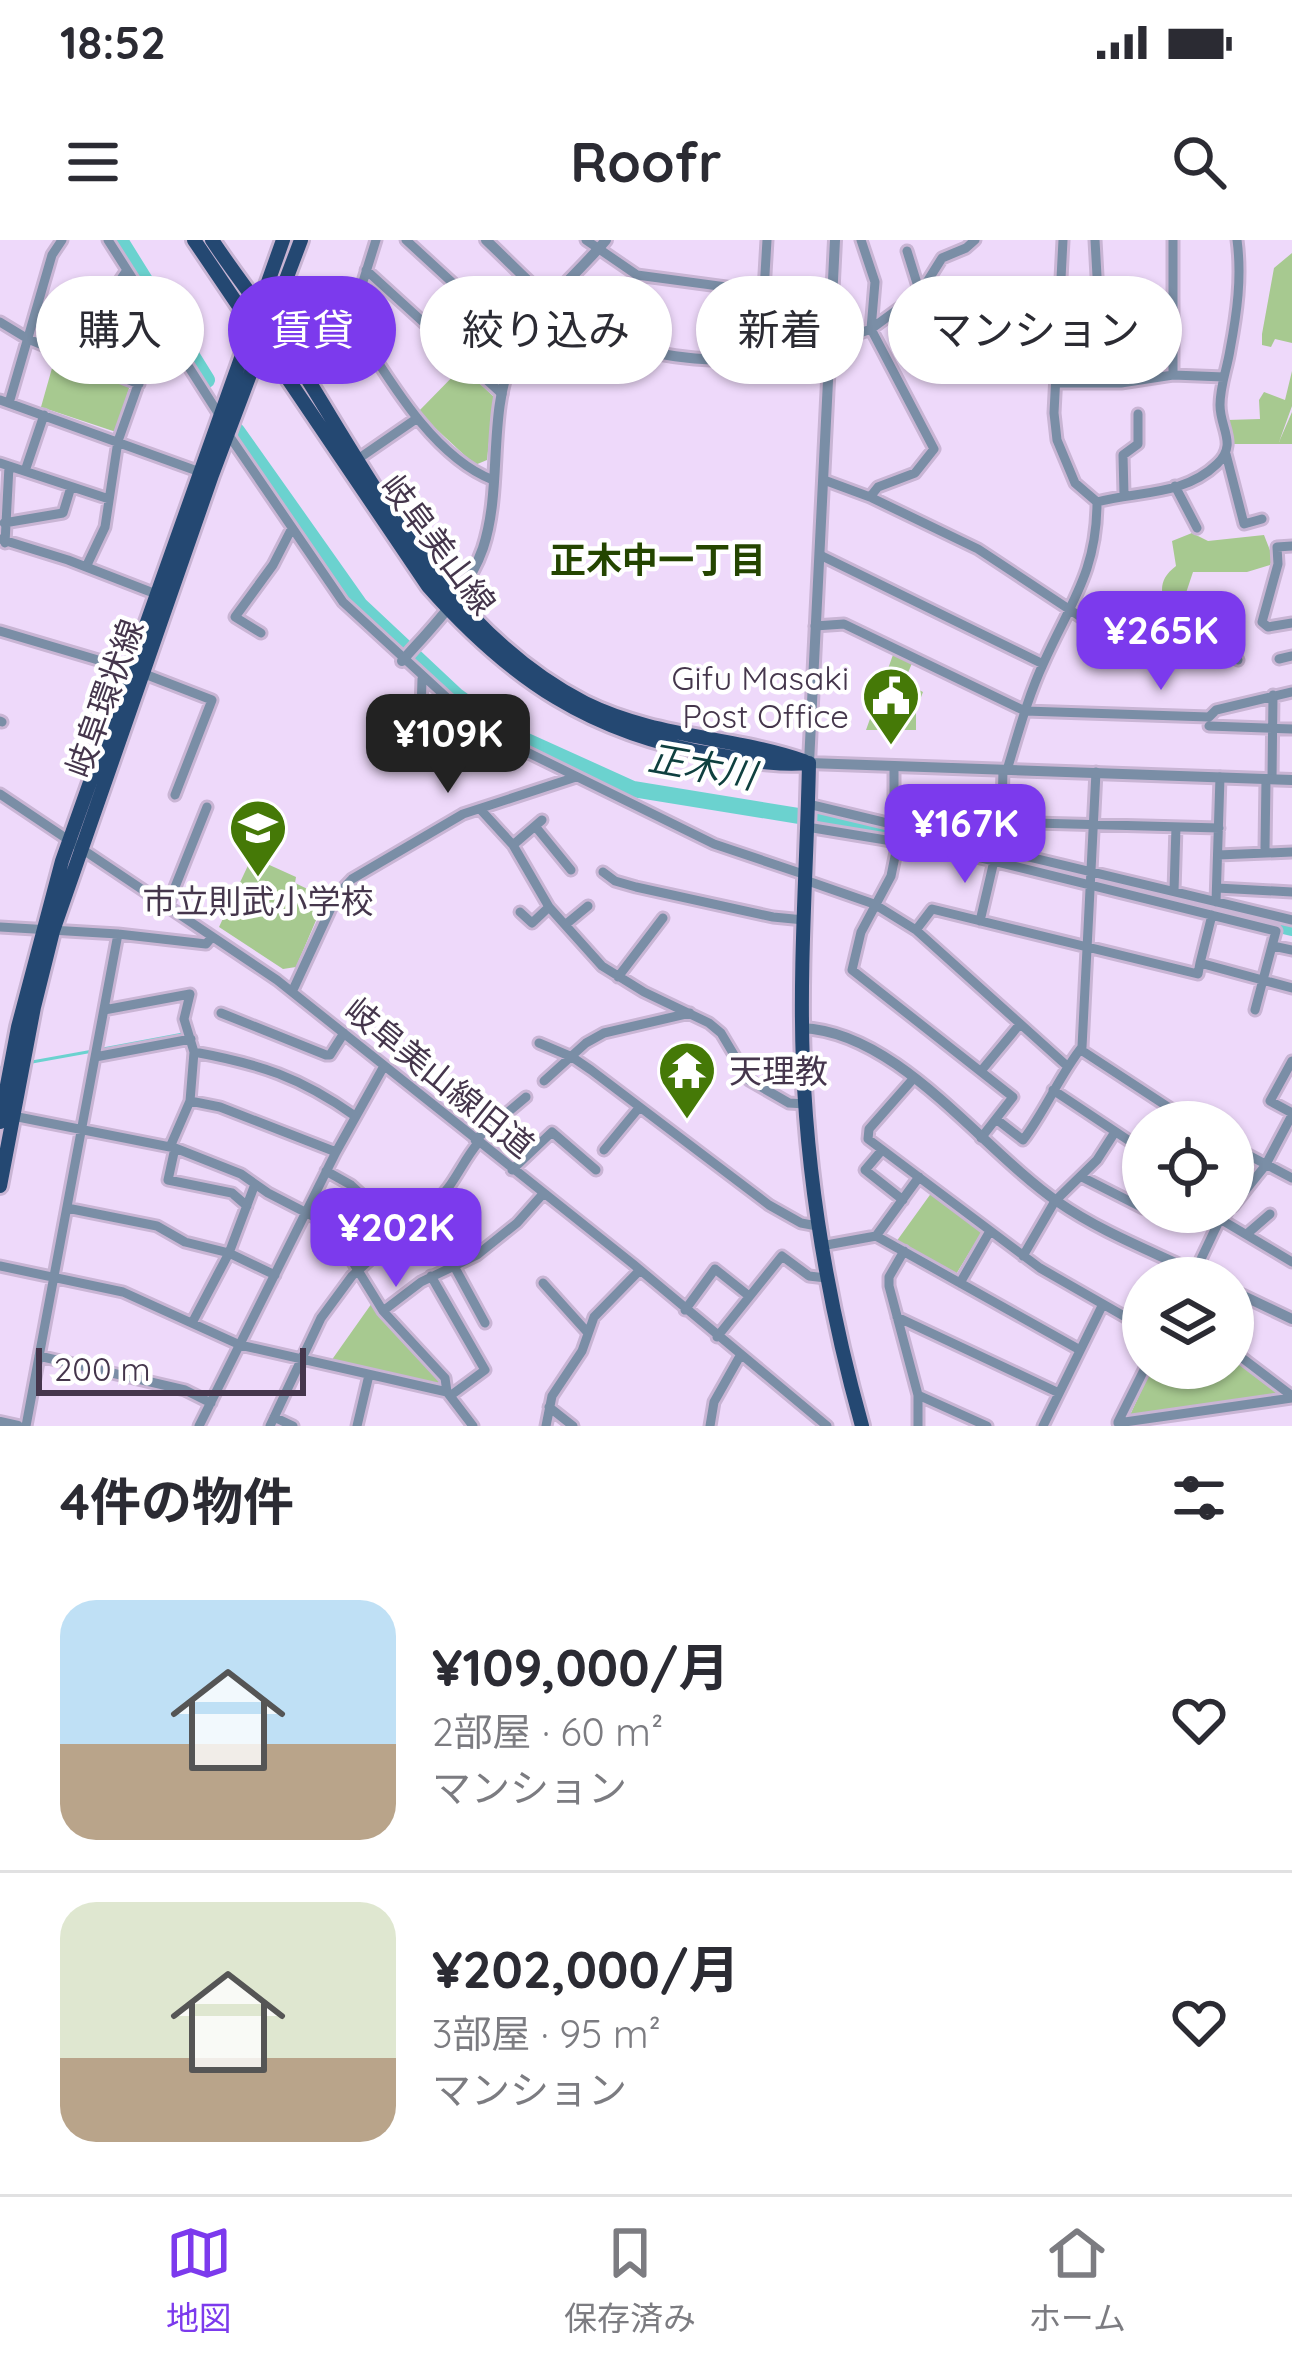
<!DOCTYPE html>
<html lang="ja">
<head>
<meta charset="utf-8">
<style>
	:root { --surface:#fff; --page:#f7f7f7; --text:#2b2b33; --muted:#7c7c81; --line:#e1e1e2; --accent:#7c3aed }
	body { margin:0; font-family:Quicksand,"Noto Sans JP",sans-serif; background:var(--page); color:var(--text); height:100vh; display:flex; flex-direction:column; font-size:45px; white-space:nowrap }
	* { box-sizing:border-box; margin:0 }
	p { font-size:39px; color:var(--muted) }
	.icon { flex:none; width:66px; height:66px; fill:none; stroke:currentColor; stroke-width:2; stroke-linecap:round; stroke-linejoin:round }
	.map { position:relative; height:1186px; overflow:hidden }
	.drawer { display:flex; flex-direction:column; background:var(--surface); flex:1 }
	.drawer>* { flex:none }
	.guide { position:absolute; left:36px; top:36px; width:1221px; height:108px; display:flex; gap:24px }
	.buttons { position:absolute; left:1122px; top:861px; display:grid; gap:24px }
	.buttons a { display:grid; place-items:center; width:132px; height:132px; border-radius:50%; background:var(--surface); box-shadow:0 3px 9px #0004; font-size:60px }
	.scale { position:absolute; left:36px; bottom:30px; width:270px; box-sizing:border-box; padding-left:12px; border:6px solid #45364c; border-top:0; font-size:33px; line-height:42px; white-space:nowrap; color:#45364c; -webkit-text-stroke:9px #fff; paint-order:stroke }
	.price { position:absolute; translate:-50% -102px; padding:0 27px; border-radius:24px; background:var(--accent); color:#fff; font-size:39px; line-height:78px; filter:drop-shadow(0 3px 6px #0008) }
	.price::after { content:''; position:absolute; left:50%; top:72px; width:36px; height:27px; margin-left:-18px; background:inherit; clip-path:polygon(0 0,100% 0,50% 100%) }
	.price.current { background:#222; color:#fff }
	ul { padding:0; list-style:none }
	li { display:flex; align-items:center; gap:36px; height:300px; padding:0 60px }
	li+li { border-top:3px solid var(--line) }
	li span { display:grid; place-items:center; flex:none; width:336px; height:240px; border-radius:36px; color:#555 }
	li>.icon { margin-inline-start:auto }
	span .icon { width:144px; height:144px; fill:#fffc; stroke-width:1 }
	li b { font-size:51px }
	h2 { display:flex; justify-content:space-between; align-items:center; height:144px; padding:0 60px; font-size:51px }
	.pill { padding:0 42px; border-radius:54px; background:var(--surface); box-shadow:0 3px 9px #0004; font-size:42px; line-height:108px }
	.pill.current { background:var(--accent); color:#fff }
	.status { display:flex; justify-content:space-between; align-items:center; height:84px; padding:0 60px; background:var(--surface); direction:ltr }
	.status svg { height:33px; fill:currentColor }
	header { display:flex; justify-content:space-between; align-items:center; height:156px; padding:0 60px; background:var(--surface); font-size:54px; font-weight:700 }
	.menu { display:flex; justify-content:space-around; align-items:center; height:168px; border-top:3px solid var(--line); background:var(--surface); font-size:33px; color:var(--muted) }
	.menu a { display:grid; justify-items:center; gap:6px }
	.menu .current { color:var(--accent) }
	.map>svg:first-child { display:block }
	.green { fill:#a7c990 }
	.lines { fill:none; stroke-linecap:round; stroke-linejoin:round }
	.stream { stroke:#6bd2cf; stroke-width:3 }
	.river { stroke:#6bd2cf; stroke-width:16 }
	.minor-casing { stroke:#c9b5d4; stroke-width:15 }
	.tertiary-casing { stroke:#c9b5d4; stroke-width:16 }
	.primary-casing { stroke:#c9b5d4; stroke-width:20 }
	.minor { stroke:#7a8ea6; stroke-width:9 }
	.tertiary { stroke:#7a8ea6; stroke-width:10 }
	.primary { stroke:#244872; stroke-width:14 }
	.labels { text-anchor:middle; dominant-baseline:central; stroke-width:9; stroke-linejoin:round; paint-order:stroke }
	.street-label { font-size:33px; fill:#45364c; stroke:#fff }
	.poi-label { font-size:33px; fill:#45364c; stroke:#fff; text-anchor:end }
	.neighbourhood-label { font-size:36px; font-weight:bold; fill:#244500; stroke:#fff }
	.water-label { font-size:36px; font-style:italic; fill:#0f403f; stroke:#fff }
</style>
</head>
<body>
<div class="status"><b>18:52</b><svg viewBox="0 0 49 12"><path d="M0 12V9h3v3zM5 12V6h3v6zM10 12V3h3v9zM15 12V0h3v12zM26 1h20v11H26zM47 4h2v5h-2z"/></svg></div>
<header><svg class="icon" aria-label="menu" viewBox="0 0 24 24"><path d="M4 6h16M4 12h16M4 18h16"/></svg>Roofr<svg class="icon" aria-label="search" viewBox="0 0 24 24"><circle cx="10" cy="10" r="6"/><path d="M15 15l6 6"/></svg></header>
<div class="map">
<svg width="1292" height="1186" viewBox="0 0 1292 1186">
	<rect width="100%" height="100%" fill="#eed9fa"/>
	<!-- green -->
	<path class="green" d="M1292 13V103L1275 99 1271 107 1262 105V94L1274 28Z
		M56 114 130 145 116 192 41 167Z
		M462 127 494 157 487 220 475 225 418 172Z
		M1292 131V166L1279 202 1292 172V204H1234L1227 180 1260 179 1259 160 1264 152 1285 160Z
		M1192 293 1208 301 1264 295 1273 318 1270 325 1247 332H1193L1184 359 1166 370C1160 350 1159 339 1176 326L1172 301Z
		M894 412 913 421 904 442 923 452 916 470V490H866Z
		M252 617 296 637 295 643 318 654 317 660 323 664 296 727 283 729 219 687Z
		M932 952 983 990 955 1036 896 1002Z
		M372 1063 443 1143 441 1146 331 1121Z
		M1233 1116 1281 1154 1130 1175 1152 1128H1233Z"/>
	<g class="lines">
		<!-- stream -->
		<path class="stream" d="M103 809 183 794
			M32 822 93 811
			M0 828H1"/>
		<!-- river -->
		<path class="river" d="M120 0 207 140
			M237 191 360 365 457 456 507 492 633 549 897 592 1292 688"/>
		<defs>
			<path id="minor" d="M108 0 220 176
				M376 0 351 80C386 134 431 216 493 240
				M406 0 518 103
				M586 0 637 35 764 52
				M861 0 875 42 871 89 934 209 915 233 878 247 870 257
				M1063 0 1054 173 1057 200 1075 243 1097 262
				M1095 0 1097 36
				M907 11 920 53
				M366 30 502 154
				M1061 68 1172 76
				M0 82 28 99 139 144
				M829 104 871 89 920 53 942 18 966 8 975 0
				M760 119 767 0
				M81 120 98 73 127 30
				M1173 135V0
				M1058 143H1121L1173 135 1224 137
				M0 160 200 232
				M9 163 52 15 62 0
				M228 194 343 362 482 490 714 604 806 635
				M1226 214 1244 284 1262 279
				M358 219 416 179
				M0 223 109 259
				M25 231 44 175
				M824 240 870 257 978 309 1114 399 1219 406 1238 420
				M1175 246 1197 288
				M1124 254 1123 215 1138 204V174
				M1097 262C1137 251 1184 256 1217 224 1238 204 1220 189 1220 165 1220 146 1227 129 1230 110 1237 73 1242 37 1237 0
				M4 283 63 273 71 247
				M0 299 68 320 156 354
				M5 303 9 226
				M1292 306 1277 307 1278 324 1262 382 1268 387 1292 383
				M820 315 1043 424
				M86 327 105 287 118 201 160 83
				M815 386 844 384 1025 471 1209 477 1216 470 1292 452
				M0 391 142 433 212 460 175 555
				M261 393 235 377 273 325 292 288
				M1167 399 1173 397 1179 369 1223 375
				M1279 419 1292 416
				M421 473 422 439
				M0 481 2 482
				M1209 486 1292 489
				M1007 530C1018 494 1028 456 1044 422 1071 362 1097 331 1097 262
				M1272 539 1273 455
				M0 554 277 740 633 1024 827 1186
				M894 559 1002 562
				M808 564 1292 680
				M480 569 513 605 549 667 602 726 644 752 709 783 721 793 749 840 789 863 805 864
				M1001 582 1219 588
				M894 584V526
				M535 586 571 630
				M807 587 898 602 904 599 1276 691 1255 770
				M898 602 891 636 861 692 852 730 1013 857 981 898
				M513 605 542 580
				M1265 608 1266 539
				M1001 610 1003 530
				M1218 615 1292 612
				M603 632 615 641 636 647 773 677 804 680
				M805 640 874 664 916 690 1066 825
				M1217 648 1292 652
				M1174 651 1176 587
				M1216 662 1220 537
				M167 667 207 567
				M520 672 532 683 549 667
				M980 681 994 621
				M565 685 588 666
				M0 687 118 694 206 704 212 697
				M916 690 932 669 1198 734 1200 723 1292 748
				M1273 706 1292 710
				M1200 723 1212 675
				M618 737 663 678
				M292 752 337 655 352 639 463 574 576 537
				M104 770 190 754 184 779 194 812
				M221 773 326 815H330L344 793
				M539 803 572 817 591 830 769 965 801 983 817 986
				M1081 810 1191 882
				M95 817 191 799
				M1292 821 1270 861 1292 873
				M981 831 1020 784
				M913 839 869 889 868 899 1040 1028 1143 1087
				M544 841 586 803 604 793 690 773
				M1053 850 1143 910
				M190 861 220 867 336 912
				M13 876 175 908 241 934 268 953 330 985 383 1071 445 1138 447 1152 473 1186
				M996 879 1023 900C1046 870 1059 836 1082 807L1096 532
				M475 900 526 857
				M170 907 190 861 194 812C260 824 300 837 355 876
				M1233 907 1292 938
				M175 908 168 940 232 953 247 966
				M604 910 638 869
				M882 910 865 930 903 960
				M512 930 552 892 596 930
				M326 931 351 945 402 992
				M1082 937 1143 968
				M255 944 229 1013 275 1035
				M432 964C453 949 461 923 478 903
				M1233 966 1265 926 1292 875
				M67 968 157 986 185 1002 229 1013 192 1083
				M1220 979 1292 1022
				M1248 993 1270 974
				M876 996 919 937
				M821 1006 876 996 1080 1110
				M904 1011 889 1037V1046L918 1155V1186
				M1023 1016 1055 961 1097 920 1115 892
				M0 1026 123 1052 240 1105 447 1152
				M454 1026 485 1083
				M431 1036 485 1130 450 1156
				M1192 1038 1220 979 1227 972
				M543 1043 588 1093
				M960 1043 990 991
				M685 1070 715 1029 749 1056
				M383 1071 421 1042 477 1015 517 983 542 955
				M897 1077 1059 1153
				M717 1097 782 1016 809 1036 826 1038
				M1233 1111 1292 1156
				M39 1116 185 1150 211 1163
				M918 1155 987 1186
				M549 1167 573 1186
				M274 1177 293 1186
				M1118 1182 1145 1128
				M1118 1183 1292 1158
				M26 1186 118 694
				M199 1186 336 912 384 826
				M270 1186 321 1078 352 1036 432 964 451 1027
				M357 1186 369 1135
				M546 1186 552 1156 582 1111 594 1077 638 1032
				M710 1186 714 1162 740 1116
				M1043 1186 1102 1066"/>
			<path id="tertiary" d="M486 0C521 33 556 73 600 95 669 128 754 119 828 121
				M835 0 809 523 1292 540
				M402 421C432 387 468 352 483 308 503 247 487 175 513 115 532 70 575 37 606 0
				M802 788C899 792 981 909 1058 962 1104 994 1157 1013 1207 1038
				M1233 1051 1292 1079
				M0 1182 18 1186"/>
			<path id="primary" d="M194 0 428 346C511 440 591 494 717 515 748 520 777 526 809 523
				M212 0C239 41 270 78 295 119 374 244 448 393 585 463 656 498 731 496 804 521
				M809 523C807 624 799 725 803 825 808 948 829 1068 862 1186
				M0 882 18 787 62 621 283 0
				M0 946 34 767 53 691 212 235 301 0"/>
		</defs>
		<!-- minor casing -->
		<use href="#minor" class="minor-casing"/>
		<!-- tertiary casing -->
		<use href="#tertiary" class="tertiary-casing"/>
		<!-- primary casing -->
		<use href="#primary" class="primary-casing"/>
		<!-- minor -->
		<use href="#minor" class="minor"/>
		<!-- tertiary -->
		<use href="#tertiary" class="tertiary"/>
		<!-- primary -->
		<use href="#primary" class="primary"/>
	</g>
	<!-- icons -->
	<defs>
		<symbol id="civic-pin" viewBox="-11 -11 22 30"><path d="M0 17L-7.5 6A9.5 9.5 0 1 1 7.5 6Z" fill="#457907" stroke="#fff"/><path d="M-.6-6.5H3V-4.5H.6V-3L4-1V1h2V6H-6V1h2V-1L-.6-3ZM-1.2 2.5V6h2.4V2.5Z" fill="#fff"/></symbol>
		<symbol id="school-pin" viewBox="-11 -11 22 30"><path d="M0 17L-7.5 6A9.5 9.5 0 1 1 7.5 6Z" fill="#457907" stroke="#fff"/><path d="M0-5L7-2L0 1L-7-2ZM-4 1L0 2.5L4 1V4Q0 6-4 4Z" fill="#fff"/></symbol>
		<symbol id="temple-pin" viewBox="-11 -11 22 30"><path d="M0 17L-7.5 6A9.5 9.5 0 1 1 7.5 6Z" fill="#457907" stroke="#fff"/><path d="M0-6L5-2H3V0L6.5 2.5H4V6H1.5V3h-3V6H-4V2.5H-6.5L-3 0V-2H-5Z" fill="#fff"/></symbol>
	</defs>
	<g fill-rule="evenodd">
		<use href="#civic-pin" x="858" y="423" width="66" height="90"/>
		<use href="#school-pin" x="225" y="555" width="66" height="90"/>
		<use href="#temple-pin" x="654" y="797" width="66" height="90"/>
	</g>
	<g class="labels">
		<!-- street labels -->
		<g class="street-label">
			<text transform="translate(439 304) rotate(53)">岐阜美山線</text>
			<text transform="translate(104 458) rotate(-70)">岐阜環状線</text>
			<text transform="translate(440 837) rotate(39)">岐阜美山線旧道</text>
		</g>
		<!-- poi labels -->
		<g class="poi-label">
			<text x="849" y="437">Gifu Masaki<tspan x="849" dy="38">Post Office</tspan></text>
			<text x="258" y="660" text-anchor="middle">市立則武小学校</text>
			<text x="729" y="830" text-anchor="start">天理教</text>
		</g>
		<!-- neighbourhood labels -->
		<g class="neighbourhood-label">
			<text x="658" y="319">正木中一丁目</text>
		</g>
		<!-- water labels -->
		<g class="water-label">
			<text transform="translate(702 526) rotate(10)">正木川</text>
		</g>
	</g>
</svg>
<div class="buttons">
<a><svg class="icon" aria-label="locate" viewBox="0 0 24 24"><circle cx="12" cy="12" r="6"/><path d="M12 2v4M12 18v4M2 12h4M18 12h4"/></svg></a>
<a><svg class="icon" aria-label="layers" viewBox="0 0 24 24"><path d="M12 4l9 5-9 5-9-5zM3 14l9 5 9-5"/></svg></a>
</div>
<div class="scale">200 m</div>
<b class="price" style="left:1161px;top:453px">¥265K</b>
<b class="price current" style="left:448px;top:556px">¥109K</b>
<b class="price" style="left:965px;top:646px">¥167K</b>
<b class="price" style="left:396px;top:1050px">¥202K</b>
<div class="guide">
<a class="pill">購入</a>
<a class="pill current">賃貸</a>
<a class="pill">絞り込み</a>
<a class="pill">新着</a>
<a class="pill">マンション</a>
</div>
</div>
<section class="drawer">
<h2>4件の物件<svg class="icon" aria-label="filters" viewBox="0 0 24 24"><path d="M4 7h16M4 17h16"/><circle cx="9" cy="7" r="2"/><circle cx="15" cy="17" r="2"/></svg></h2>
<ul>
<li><span style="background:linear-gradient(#bfe0f5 60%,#b9a48a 0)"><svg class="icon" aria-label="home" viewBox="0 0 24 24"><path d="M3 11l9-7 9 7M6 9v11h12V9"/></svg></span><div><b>¥109,000/月</b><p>2部屋 · 60 m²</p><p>マンション</p></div><svg class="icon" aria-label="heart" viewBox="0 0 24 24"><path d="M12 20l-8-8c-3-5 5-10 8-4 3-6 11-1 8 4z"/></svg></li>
<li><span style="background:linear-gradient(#dfe7d0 65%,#b9a48a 0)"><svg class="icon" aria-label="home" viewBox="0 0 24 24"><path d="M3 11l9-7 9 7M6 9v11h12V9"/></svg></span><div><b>¥202,000/月</b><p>3部屋 · 95 m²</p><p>マンション</p></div><svg class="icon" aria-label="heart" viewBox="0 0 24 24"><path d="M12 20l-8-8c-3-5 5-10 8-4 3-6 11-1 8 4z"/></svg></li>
</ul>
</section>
<nav class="menu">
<a class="current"><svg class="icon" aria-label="map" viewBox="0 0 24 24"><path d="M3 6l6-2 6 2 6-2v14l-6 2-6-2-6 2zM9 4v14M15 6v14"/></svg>地図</a>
<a><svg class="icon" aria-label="saved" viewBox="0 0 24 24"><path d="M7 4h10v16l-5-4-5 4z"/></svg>保存済み</a>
<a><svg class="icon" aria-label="home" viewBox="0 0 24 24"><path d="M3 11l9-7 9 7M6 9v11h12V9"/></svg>ホーム</a>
</nav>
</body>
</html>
